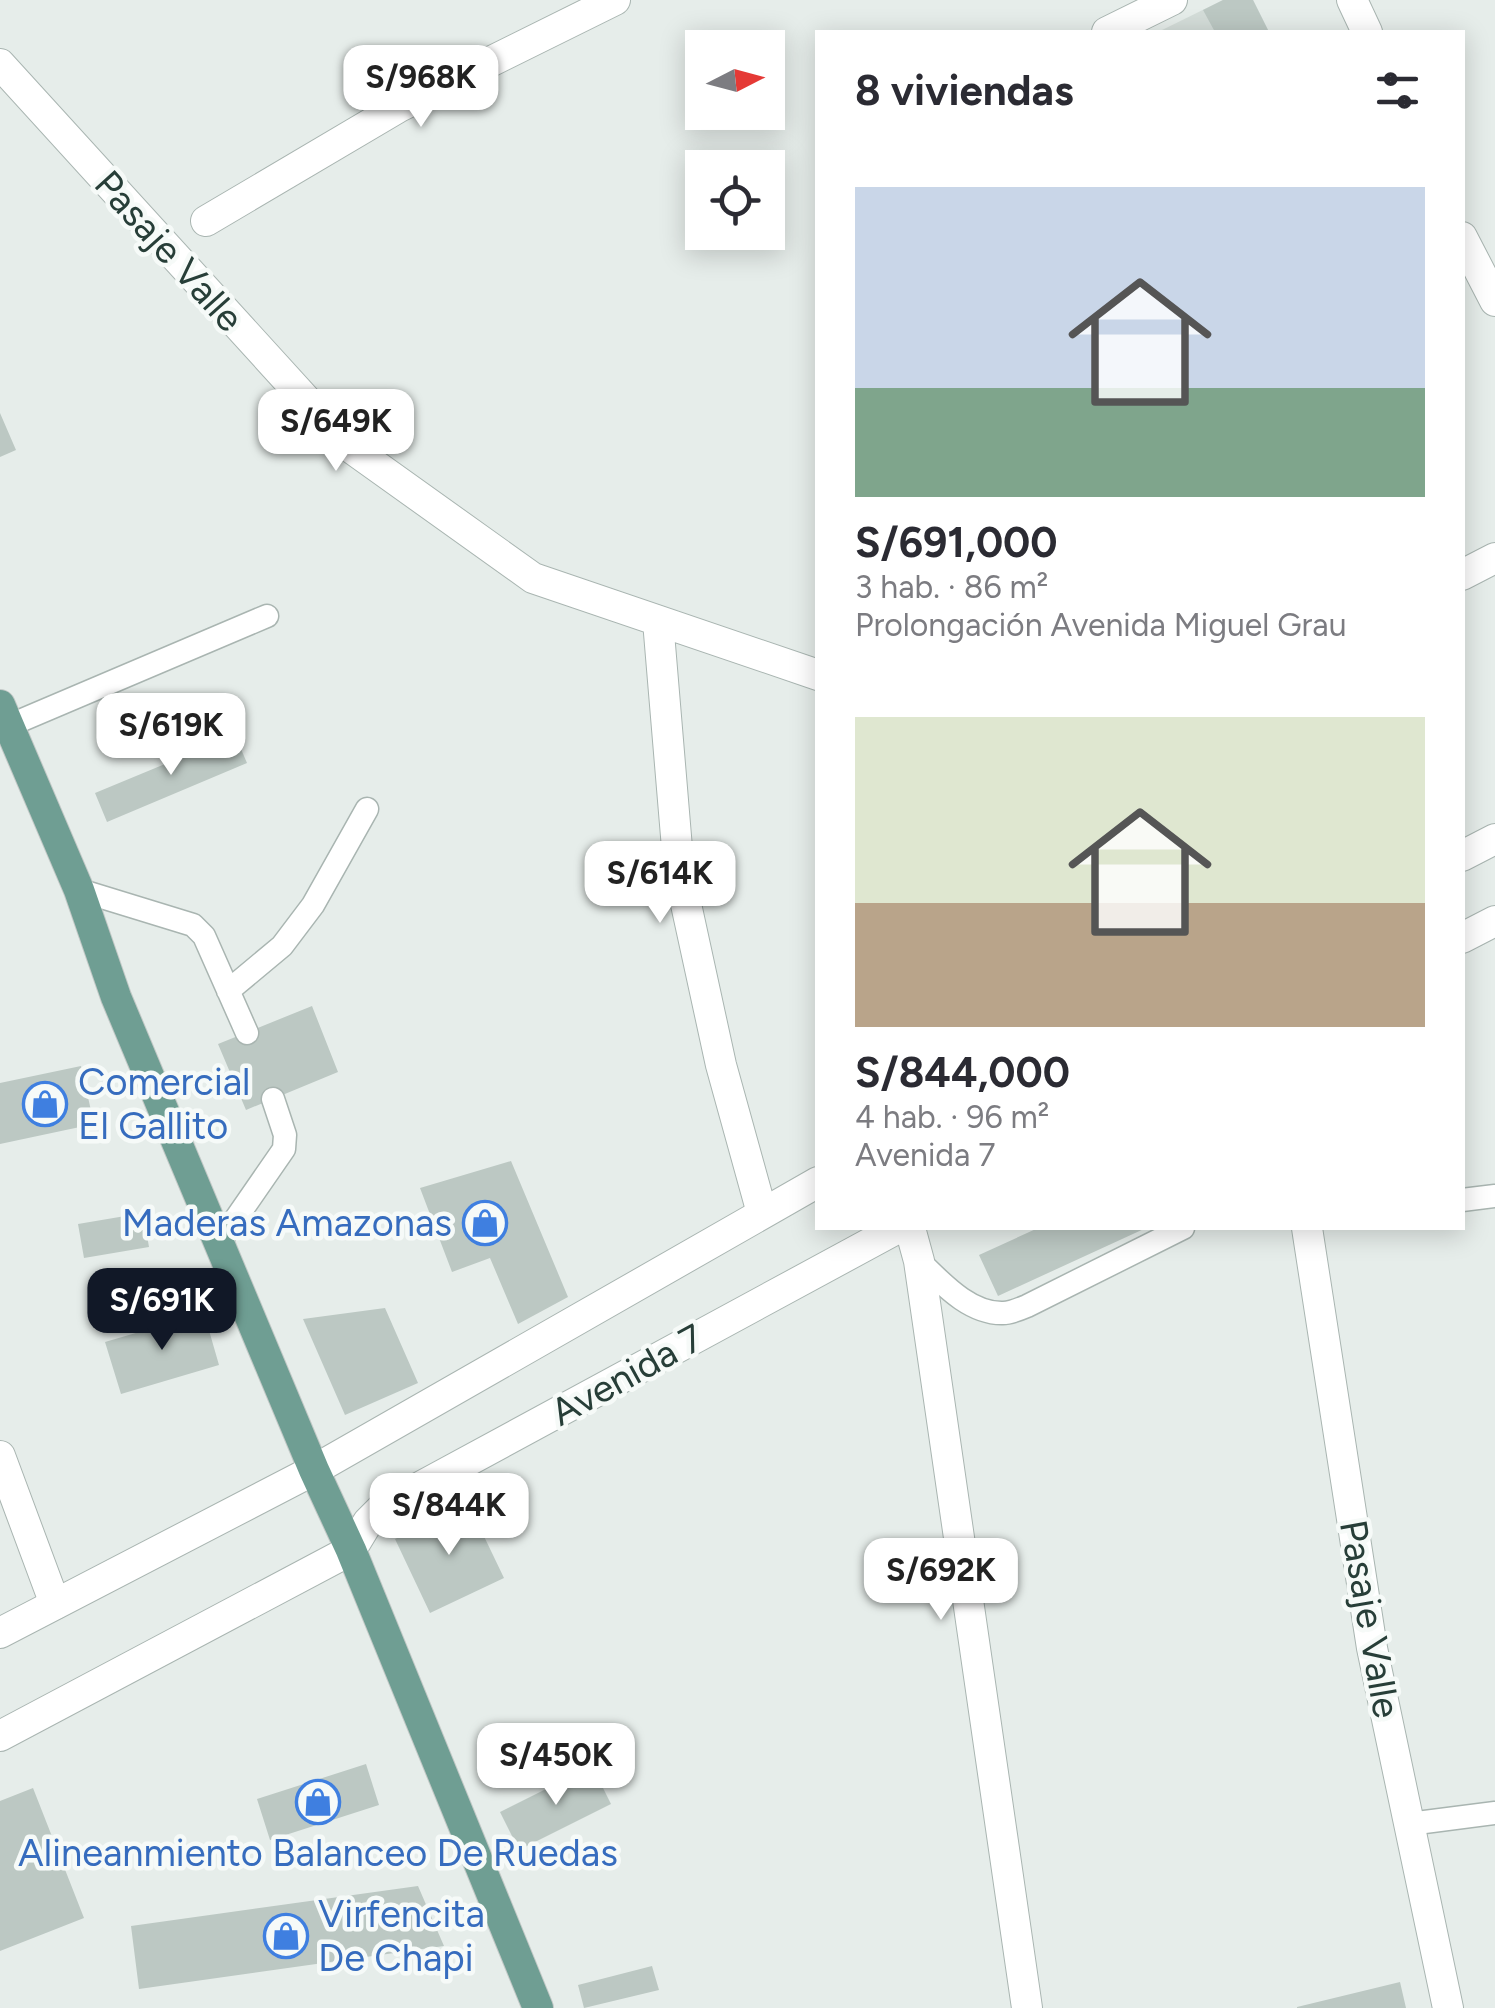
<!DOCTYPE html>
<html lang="es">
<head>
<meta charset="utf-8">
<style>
	:root { --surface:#fff; --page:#f2f2f3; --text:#2b2b33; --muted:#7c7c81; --accent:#111827 }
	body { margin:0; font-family:Figtree,sans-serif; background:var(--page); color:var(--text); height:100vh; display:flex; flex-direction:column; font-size:38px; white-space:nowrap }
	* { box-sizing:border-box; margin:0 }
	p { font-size:32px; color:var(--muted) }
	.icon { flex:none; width:55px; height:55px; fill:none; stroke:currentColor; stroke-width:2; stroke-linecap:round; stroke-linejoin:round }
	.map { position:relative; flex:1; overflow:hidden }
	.drawer { position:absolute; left:815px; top:30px; width:650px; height:1200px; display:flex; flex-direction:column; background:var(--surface); border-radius:0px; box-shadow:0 5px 25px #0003 }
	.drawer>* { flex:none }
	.needle { width:65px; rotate:84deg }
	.fabs { position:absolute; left:685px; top:30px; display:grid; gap:20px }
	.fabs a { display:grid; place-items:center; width:100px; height:100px; border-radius:0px; background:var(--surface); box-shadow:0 5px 25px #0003; font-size:50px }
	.price { position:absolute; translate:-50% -85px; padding:0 22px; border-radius:20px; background:#fff; color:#222; font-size:32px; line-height:65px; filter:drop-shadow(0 2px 5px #0008) }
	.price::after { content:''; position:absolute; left:50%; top:60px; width:30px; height:22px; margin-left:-15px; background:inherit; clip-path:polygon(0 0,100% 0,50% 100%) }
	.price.current { background:var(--accent); color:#fff }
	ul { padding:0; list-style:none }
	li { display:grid; align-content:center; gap:20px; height:530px; padding:0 40px }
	li span { display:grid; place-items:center; height:310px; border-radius:0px; color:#555 }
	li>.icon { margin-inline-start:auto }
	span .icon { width:180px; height:180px; fill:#fffc; stroke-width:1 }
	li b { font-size:42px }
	h2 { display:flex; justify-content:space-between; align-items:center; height:120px; padding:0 40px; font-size:42px }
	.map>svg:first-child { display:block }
	.built { fill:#d4ddd9 }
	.building { fill:#bcc8c3 }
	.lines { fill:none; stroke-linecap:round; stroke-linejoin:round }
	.service-casing { stroke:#a9b5b1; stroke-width:25 }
	.minor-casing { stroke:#a9b5b1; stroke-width:32 }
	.tertiary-casing { stroke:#a9b5b1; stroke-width:32 }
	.primary-casing { stroke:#c3c9c7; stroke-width:32 }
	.service { stroke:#fff; stroke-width:22 }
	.minor { stroke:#fff; stroke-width:30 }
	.tertiary { stroke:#fff; stroke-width:30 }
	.primary { stroke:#6f9e93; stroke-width:30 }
	.labels { text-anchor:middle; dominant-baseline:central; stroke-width:9; stroke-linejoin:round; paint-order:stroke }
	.street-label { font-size:38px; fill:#273e38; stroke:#f6faf8 }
	.shop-label { font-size:38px; fill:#366cbe; stroke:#f6faf8; text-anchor:start }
</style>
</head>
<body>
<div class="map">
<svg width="1495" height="2008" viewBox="0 0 1495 2008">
	<rect width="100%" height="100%" fill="#e6edea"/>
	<!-- built -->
	<path class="built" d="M1223 0H1253L1269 32H1158Z"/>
	<!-- building -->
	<path class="building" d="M1223 0H1253L1269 32H1215L1203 10Z
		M0 413 16 450 0 457Z
		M235 735 247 763 107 822 95 793Z
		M312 1006 338 1072 246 1110 218 1044Z
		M81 1066 94 1124 0 1144V1083Z
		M511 1161 568 1297 518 1324 490 1258 452 1272 420 1188Z
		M143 1213 149 1247 84 1258 78 1224Z
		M1038 1228H1146L998 1296 979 1255Z
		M385 1308 418 1383 345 1415 303 1319Z
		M204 1313 219 1365 121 1394 105 1342Z
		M468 1503 504 1578 430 1613 395 1539Z
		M366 1764 379 1805 270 1840 257 1799Z
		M592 1766 611 1804 519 1850 500 1812Z
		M33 1788 84 1918 0 1951V1801Z
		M418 1886 444 1946 139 1989 131 1926Z
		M652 1966 659 1990 584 2008 578 1985Z
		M1400 1982 1406 2008H1297V2007Z"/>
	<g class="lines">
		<defs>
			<path id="service" d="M8 726 267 616
				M79 890 193 925 204 936 247 1033
				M228 991 282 946 313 905 367 809
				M1462 1200 1495 1196
				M219 1243 284 1149 285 1135 273 1099
				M919 1261C941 1282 969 1314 1003 1313 1010 1313 1020 1309 1027 1306L1183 1228
				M1409 1824 1495 1813"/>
			<path id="minor" d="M1352 0 1367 32
				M1107 32 1172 0
				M0 64 347 445 533 578 818 675
				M206 221 399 107 615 0
				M1462 237 1495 301
				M1462 575 1495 558
				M658 621 679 872 721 1065 762 1213
				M910 1228 919 1261 1027 2008
				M1307 1228 1372 1648 1448 2008
				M0 1456 55 1604"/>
			<path id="tertiary" d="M1462 856 1495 839
				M1462 938 1495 921
				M0 1633 314 1470 818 1182
				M0 1736 351 1550 368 1522 383 1507 898 1228"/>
			<path id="primary" d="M0 705 79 890 116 997 314 1470 351 1550 538 2008"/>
		</defs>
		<!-- service casing -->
		<use href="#service" class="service-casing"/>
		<!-- minor casing -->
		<use href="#minor" class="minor-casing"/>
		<!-- tertiary casing -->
		<use href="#tertiary" class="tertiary-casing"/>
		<!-- primary casing -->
		<use href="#primary" class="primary-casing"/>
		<!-- service -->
		<use href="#service" class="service"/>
		<!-- minor -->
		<use href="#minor" class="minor"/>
		<!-- tertiary -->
		<use href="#tertiary" class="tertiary"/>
		<!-- primary -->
		<use href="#primary" class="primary"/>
	</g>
	<!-- icons -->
	<defs>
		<symbol id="shop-ring" viewBox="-11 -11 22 22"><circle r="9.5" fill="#f6faf8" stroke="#3f7fe0" stroke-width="1.5"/><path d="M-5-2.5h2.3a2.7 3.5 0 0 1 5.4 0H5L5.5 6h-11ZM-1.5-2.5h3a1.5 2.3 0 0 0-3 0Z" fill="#3f7fe0"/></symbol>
	</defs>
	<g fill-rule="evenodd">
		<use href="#shop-ring" x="20" y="1079" width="50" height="50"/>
		<use href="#shop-ring" x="460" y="1198" width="50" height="50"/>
		<use href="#shop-ring" x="293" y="1777" width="50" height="50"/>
		<use href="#shop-ring" x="261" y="1911" width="50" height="50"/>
	</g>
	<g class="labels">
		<!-- street labels -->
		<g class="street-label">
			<text transform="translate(169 251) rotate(48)">Pasaje Valle</text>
			<text transform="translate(627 1375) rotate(-29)">Avenida 7</text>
			<text transform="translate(1370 1619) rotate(80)">Pasaje Valle</text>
		</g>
		<!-- shop labels -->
		<g class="shop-label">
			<text x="78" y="1082">Comercial<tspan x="78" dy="44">El Gallito</tspan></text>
			<text x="452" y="1223" text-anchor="end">Maderas Amazonas</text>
			<text x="318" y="1853" text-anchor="middle">Alineanmiento Balanceo De Ruedas</text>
			<text x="318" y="1914">Virfencita<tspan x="318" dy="44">De Chapi</tspan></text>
		</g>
	</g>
</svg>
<div class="fabs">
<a><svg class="needle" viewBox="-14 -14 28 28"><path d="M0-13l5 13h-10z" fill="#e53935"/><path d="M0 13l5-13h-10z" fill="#7c7c81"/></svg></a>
<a><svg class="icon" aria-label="locate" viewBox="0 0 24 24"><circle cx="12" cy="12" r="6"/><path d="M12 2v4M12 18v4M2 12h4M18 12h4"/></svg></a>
</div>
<b class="price" style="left:421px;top:130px">S/968K</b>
<b class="price" style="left:336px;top:474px">S/649K</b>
<b class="price" style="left:171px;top:778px">S/619K</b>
<b class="price" style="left:660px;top:926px">S/614K</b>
<b class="price current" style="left:162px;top:1353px">S/691K</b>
<b class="price" style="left:449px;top:1558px">S/844K</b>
<b class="price" style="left:941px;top:1623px">S/692K</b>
<b class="price" style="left:556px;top:1808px">S/450K</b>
<section class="drawer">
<h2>8 viviendas<svg class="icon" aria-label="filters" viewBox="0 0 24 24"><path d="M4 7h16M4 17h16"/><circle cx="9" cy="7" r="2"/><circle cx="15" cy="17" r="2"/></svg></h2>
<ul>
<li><span style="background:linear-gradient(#c9d6e8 65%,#7fa58c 0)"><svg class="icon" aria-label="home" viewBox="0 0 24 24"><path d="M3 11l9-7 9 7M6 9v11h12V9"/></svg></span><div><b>S/691,000</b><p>3 hab. · 86 m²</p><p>Prolongación Avenida Miguel Grau</p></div></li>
<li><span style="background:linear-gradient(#dfe7d0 60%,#b9a48a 0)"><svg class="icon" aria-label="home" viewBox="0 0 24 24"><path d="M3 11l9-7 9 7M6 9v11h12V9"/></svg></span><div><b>S/844,000</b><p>4 hab. · 96 m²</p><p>Avenida 7</p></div></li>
</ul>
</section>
</div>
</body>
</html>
